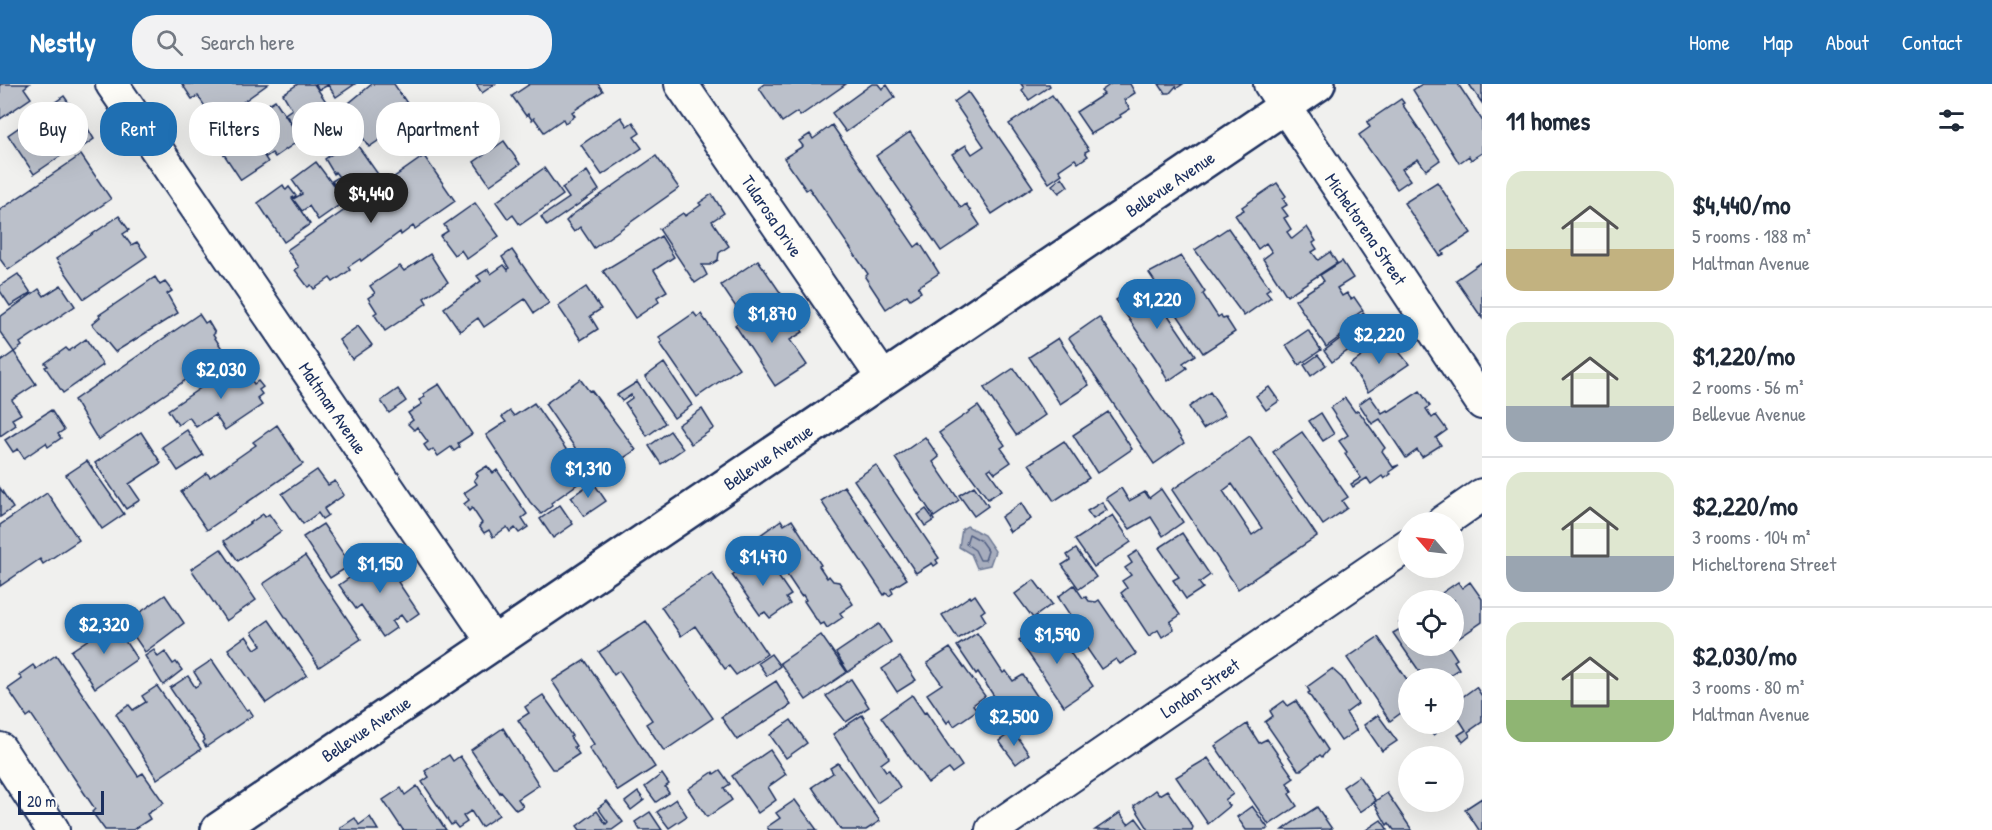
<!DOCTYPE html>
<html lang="en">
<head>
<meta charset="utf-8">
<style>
	:root { --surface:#fff; --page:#f2f2f3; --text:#1f2937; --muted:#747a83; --line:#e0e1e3; --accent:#1f6fb2 }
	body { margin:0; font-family:"Patrick Hand",sans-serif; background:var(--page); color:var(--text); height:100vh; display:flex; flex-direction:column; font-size:22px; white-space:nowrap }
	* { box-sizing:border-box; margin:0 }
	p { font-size:20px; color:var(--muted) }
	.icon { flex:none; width:33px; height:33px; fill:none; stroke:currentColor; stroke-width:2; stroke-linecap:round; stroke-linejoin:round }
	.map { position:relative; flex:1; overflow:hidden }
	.sheet { display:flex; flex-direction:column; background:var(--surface); width:510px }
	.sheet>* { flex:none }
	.guide { position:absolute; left:18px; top:18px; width:570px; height:54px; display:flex; gap:12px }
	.needle { width:39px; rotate:298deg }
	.fabs { position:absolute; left:1398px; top:428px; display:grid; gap:12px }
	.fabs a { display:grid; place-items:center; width:66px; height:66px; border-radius:50%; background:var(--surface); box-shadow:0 6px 24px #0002; font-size:30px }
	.scale { position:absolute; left:18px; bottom:15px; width:86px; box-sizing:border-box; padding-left:6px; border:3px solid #1b2f5e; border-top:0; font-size:16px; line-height:21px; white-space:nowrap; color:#1b2f5e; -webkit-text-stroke:4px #fdfcf7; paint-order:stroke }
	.price { position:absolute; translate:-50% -51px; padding:0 14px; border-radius:21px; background:var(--accent); color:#fff; font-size:20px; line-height:39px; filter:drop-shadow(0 2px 3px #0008) }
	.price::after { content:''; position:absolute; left:50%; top:36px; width:18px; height:14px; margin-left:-9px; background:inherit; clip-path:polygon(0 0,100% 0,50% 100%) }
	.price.current { background:#222; color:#fff }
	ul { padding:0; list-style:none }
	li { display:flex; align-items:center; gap:18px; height:150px; padding:0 24px }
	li+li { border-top:2px solid var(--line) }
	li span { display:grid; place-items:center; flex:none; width:168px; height:120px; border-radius:18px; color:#555 }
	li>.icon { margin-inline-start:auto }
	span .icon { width:72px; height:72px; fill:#fffc; stroke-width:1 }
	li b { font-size:26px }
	h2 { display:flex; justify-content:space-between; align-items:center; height:72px; padding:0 24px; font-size:26px }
	.chip { padding:0 21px; border-radius:24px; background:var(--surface); box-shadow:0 6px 24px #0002; font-size:21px; line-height:54px }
	.chip.current { background:var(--accent); color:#fff }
	header { display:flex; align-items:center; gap:36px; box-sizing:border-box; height:84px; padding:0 30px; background:var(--accent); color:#fff }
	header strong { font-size:28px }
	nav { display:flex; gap:33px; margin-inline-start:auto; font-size:21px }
	.search { width:420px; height:54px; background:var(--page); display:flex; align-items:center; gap:15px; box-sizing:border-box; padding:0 21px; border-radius:24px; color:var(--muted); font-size:22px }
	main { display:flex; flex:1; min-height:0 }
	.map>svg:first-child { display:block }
	.water { fill:#a7adbd; stroke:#6f7b97; stroke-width:1.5 }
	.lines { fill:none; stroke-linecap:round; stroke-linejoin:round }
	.shore { stroke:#536184; stroke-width:1.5 }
	.building { fill:#bbc0ca; stroke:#1b2f5e; stroke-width:1.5; fill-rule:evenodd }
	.street-casing { stroke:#1b2f5e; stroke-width:36 }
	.secondary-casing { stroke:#1b2f5e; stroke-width:38 }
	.street { stroke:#fdfcf7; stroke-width:32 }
	.secondary { stroke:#fdfcf7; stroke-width:33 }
	.labels { text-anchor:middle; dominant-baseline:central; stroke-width:4.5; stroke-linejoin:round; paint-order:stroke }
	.street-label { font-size:18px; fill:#1b2f5e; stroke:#fdfcf7 }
</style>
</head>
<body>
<header>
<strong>Nestly</strong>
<div class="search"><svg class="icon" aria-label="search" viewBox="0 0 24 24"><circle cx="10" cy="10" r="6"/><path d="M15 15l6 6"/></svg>Search here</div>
<nav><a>Home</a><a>Map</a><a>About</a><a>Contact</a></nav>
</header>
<main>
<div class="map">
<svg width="1482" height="746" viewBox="0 0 1482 746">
	<rect width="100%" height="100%" fill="#f0f0ee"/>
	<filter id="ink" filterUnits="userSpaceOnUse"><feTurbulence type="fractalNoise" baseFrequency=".0167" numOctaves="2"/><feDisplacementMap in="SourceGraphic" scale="12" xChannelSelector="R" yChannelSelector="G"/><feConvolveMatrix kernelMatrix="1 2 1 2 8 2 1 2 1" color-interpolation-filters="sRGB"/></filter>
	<g filter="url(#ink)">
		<!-- water -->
		<path class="water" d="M967 442 984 451 995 467 990 481 977 484 971 470 959 463 962 445Z"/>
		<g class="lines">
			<!-- shore -->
			<path class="shore" d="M969 450 980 456 988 467 985 476H980L975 466 966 460Z"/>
		</g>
		<!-- building -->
		<path class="building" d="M0 0H29L24 4 31 14 0 35Z
			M182 0H268L215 38 207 35 208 27 198 12 192 15Z
			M298 0H314L336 32 309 50 299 34 292 39 285 30 292 25 283 10Z
			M315 0H355L336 13 328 1 319 6Z
			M372 0H394L415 31 407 37 410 43 401 49 404 53 391 62 384 53 369 63 343 24Z
			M476 0H495L482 9Z
			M530 0H598L603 7 572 28 575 32 565 39 563 35 544 48 534 34 532 36 528 30 526 32 512 12Z
			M764 0H846L800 32 797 28 782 38 759 4Z
			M872 0H878L882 5 887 1 895 13 846 48 832 29Z
			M1021 0H1049L1050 2 1029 16 1022 6 1024 4Z
			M1111 0H1130L1135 9 1124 16 1130 25 1120 31 1121 33 1091 50 1076 28 1104 10 1101 7Z
			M1159 0H1183L1177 4 1176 2 1170 9H1165Z
			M1422 0H1458L1482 36V69L1471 76 1469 72 1459 79 1413 6Z
			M1469 0H1482V19Z
			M968 8 1033 103 992 130 952 70 966 61 972 70 984 62 954 18Z
			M1052 11 1089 66 1085 68 1088 72 1078 79 1075 75 1059 86 1062 90 1049 99 1009 40Z
			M64 12 75 28 77 26 94 55 71 71 68 67 34 90 8 51Z
			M1401 15 1404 19 1402 20 1440 76 1426 86 1418 75 1402 85 1410 96 1397 105 1359 51 1370 43 1367 38Z
			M275 16 301 55 275 73 272 69 266 73 261 67 268 63 248 33Z
			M621 33 627 42 633 38 640 49 634 53 642 64 602 91 581 61Z
			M242 38 268 78 241 96 215 57Z
			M832 41 915 163 920 159 939 189 918 203 921 208 910 215 907 211 886 225 865 193 868 190 809 104 806 106 784 74 803 62 799 57 810 50 813 55Z
			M910 48 961 124 966 120 980 141 941 167 876 72Z
			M353 55 380 93 356 110 352 103 348 107 346 104 340 109 332 97 339 93 335 88 334 90 325 75Z
			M504 57 520 80 490 101 474 78Z
			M81 71 111 115 8 186 0 175V126Z
			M424 72 455 117 415 145 413 142 401 151 400 148 361 177 360 175 348 183 350 186 333 198 330 194 314 205 311 201 308 203 295 186 299 183 287 166 384 99 389 107 395 103 390 96Z
			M656 72 679 104 594 164 580 143 574 148 566 137 572 131Z
			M316 78 345 117 318 136 309 122 302 127 293 115 302 110 292 96Z
			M544 84 563 111 520 141 513 131 508 135 496 118Z
			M587 87 599 106 547 142 541 133 569 114 562 104Z
			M1062 93 1068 102 1059 109 1052 101Z
			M1437 98 1471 149 1442 168 1444 170 1440 172 1404 119Z
			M1277 99 1286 112 1283 115 1287 121 1282 124 1288 132 1284 134 1291 145 1287 148 1292 155 1307 143 1316 157 1313 159 1317 165 1312 168 1318 176 1330 168 1337 179 1287 212 1263 175 1272 168 1266 159 1258 165 1235 131 1244 126 1242 123Z
			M283 101 286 106 289 103 296 112 292 114 310 140 284 158 258 119Z
			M712 110 724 129 712 137 729 162 719 169 718 176 710 181H702L707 191 695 199 659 145 683 129 685 132 701 121 699 119Z
			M475 119 499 152 467 175 461 166 454 171 440 152 448 147 444 141Z
			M119 132 129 146 123 150 131 161 137 158 147 172 84 215 56 175Z
			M1228 144 1270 204 1266 207 1271 213 1244 232 1195 166Z
			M661 152 674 173 654 186 667 207 657 213 659 218 635 234 603 187Z
			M512 166 549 219 534 229 525 215 484 243 478 234 460 247 444 224 481 197 477 192 488 185 491 190 504 181 508 186 509 184 502 173Z
			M430 170 448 198 424 214 427 219 385 247 374 230 377 228 368 214 375 209 370 202 400 182 404 187Z
			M1181 172 1205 208 1203 210 1218 233 1221 231 1223 235 1226 234 1235 248 1203 269 1149 189Z
			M758 176 782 211 770 219 767 215 742 232 721 201Z
			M1342 177 1353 194 1337 204 1342 212 1347 209 1351 215 1354 213 1363 226 1355 232 1356 234 1364 229 1367 233 1326 263 1295 216 1324 197 1320 191Z
			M1482 178V234L1456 196Z
			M18 190 31 209 10 222 0 207V202Z
			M155 193 160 201 165 198 172 207 167 210 178 229 115 268 92 240 100 233 99 231Z
			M1147 200 1195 271 1183 279 1187 284 1168 297 1163 288 1164 287 1116 216 1134 204 1136 207Z
			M61 201 75 222 20 259 22 262 14 268 0 248V233L39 205 44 212Z
			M586 203 601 225 590 232 598 245 581 256 558 222Z
			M766 220 783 246 795 237 803 248 790 256 807 281 775 302 735 241Z
			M694 229 697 233 701 230 739 284 697 313 660 259 662 258 659 253Z
			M199 230 205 239 208 237 215 249 213 251 225 269 98 356 74 316Z
			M1099 233 1184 359 1154 380 1069 254Z
			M358 242 372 261 352 275 339 256Z
			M1308 246 1321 266 1299 281 1286 261Z
			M1349 248 1357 260 1332 278 1324 267Z
			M1058 254 1089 301 1060 320 1029 273Z
			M1388 254 1409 280 1368 308 1350 281Z
			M86 255 103 281 63 309 45 283 48 282 45 279 66 264 69 267Z
			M14 268 36 300 12 316 21 330 12 335 16 341 0 352V278Z
			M1318 271 1326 281 1311 292 1304 281Z
			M239 278 254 300 258 297 263 303 259 306 262 310 257 314 262 321 225 346 215 331 196 343 189 333 178 341 168 326Z
			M664 279 692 321 674 334 645 293Z
			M1014 284 1045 331 1016 351 984 304Z
			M580 295 589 307 591 306 636 366 595 393 545 320Z
			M637 298 665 339 647 352 625 319 632 314 631 311 622 317 617 311Z
			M439 300 472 350 458 359 460 363 454 367 451 363 438 372 433 365 429 368 424 361 428 358 417 343 414 346 408 340 413 336 408 329 422 320 419 316 425 313 423 310Z
			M1269 303 1279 317 1266 326 1256 312Z
			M398 305 406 317 389 329 381 317Z
			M1420 307 1430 322 1426 325 1432 334 1436 331 1447 346 1436 354 1441 361 1422 373 1417 366 1406 374 1380 335 1372 340 1359 320 1370 312 1382 329 1387 326 1388 328Z
			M1210 308 1225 331 1203 345 1189 323Z
			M1345 314 1355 328 1358 326 1385 364 1382 367 1393 383 1399 381 1389 388 1391 390 1384 395 1382 392 1371 400 1367 394 1353 403 1351 400 1361 394 1345 370 1347 368 1339 357 1348 351 1330 324Z
			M534 319 586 394 551 419 552 422 541 430 530 418 486 351 506 338 502 333 510 327 514 332Z
			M978 322 1005 361 1001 364 1011 378 995 389 991 384 988 386 1002 406 988 415 939 349Z
			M702 325 714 344 691 360 678 341Z
			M51 326 64 346 58 350 61 354 48 363 46 359 24 374 18 365 13 368 5 356Z
			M1108 328 1132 365 1097 389 1073 351Z
			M1321 329 1334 350 1323 357 1309 337Z
			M277 341 303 380 207 446 181 408 207 389 210 393 256 361 253 358Z
			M187 346 203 371 178 387 162 363Z
			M670 347 683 365 661 380 649 362Z
			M141 348 161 379 129 400 140 416 126 425 95 379Z
			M1302 348 1348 413 1342 417 1347 424 1323 441 1273 368Z
			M1250 352 1317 452 1238 505 1172 406ZM1232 400 1262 444 1252 451 1223 407Z
			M925 353 939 373 933 378 959 416 934 433 895 374Z
			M1064 357 1089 394 1054 417 1029 380Z
			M87 377 124 430 102 445 66 391Z
			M876 381 939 474 936 476 938 479 934 482 932 479 916 489 854 396Z
			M487 382 493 389 497 386 527 430 522 434 528 443 519 449 515 444 510 448 507 443 493 453 489 446 484 449 479 442 482 439 472 424 469 427 464 420 469 416 464 409 477 400 474 396 478 392 476 389Z
			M317 386 328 401 335 397 344 411 324 425 328 431 322 435 318 429 303 440 282 410Z
			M593 398 606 417 584 432 571 413Z
			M844 402 907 495 891 505 893 509 889 512 886 509 884 511 821 417Z
			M974 402 988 422 974 432 959 411Z
			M0 404 13 424 0 433Z
			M1121 404 1129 417 1145 408 1149 414 1161 405 1183 438 1163 452 1151 433 1130 445 1106 414Z
			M47 409 79 456 43 480 40 475 0 502V441Z
			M1102 418 1107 426 1093 435 1087 427Z
			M1021 419 1031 435 1010 448 1001 433Z
			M560 421 573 440 553 454 540 435Z
			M926 425 934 436 925 442 918 431Z
			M263 430 265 433 269 430 281 447 238 477 224 457Z
			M1113 431 1131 458 1094 483 1075 456Z
			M781 436 784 441 792 436 821 481 819 482 827 494 829 492 833 497 839 498 853 520 840 529 843 533 827 544 824 539 820 541 804 517 806 516 803 511 801 512 785 488 789 486 784 477 779 480 759 452Z
			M323 440 351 481 330 494 303 453Z
			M1182 449 1210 491 1199 499 1203 504 1186 515 1173 496 1179 493 1159 464Z
			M221 465 256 516 226 537 191 485Z
			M1076 465 1096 493 1079 505 1062 481 1070 476 1067 471Z
			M1137 467 1180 531 1170 538 1174 545 1162 553 1158 546 1149 552 1121 509 1127 504 1122 497 1131 491 1125 484 1132 479 1128 473Z
			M386 469 404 495 398 498 419 529 406 538 401 531 392 538 396 544 383 553 361 521 356 525 339 501Z
			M763 470 791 511 786 514 790 520 770 534 765 528 760 531 732 491Z
			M305 472 361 555 319 583 263 500Z
			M712 489 767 570 736 591 729 582 725 585 695 542 681 552 661 523Z
			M1034 496 1052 520 1033 534 1015 510Z
			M1458 498 1462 504 1470 498 1482 515V538L1459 554 1454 546V516L1433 515Z
			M1074 501 1083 514 1086 513 1089 517 1096 518 1099 516 1136 570 1120 580 1116 575 1101 585 1068 537 1072 534 1058 513Z
			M165 511 184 539 145 568 125 539Z
			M975 511 985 526 981 529 986 537 958 555 942 531 970 512 971 514Z
			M1408 533V561H1448L1457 575 1454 577 1459 585 1445 594H1424L1393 549 1402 544 1399 539Z
			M269 536 307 591 266 619 228 565 246 552 255 565 261 561 252 548Z
			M646 537 713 634 664 667 646 640 652 636 619 587 614 591 599 568Z
			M113 539 137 575 95 604 71 567Z
			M879 540 891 558 848 588 836 569Z
			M1041 542 1048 554 1057 549 1093 602 1064 622 1019 556Z
			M977 549 1003 589 1006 587 1013 597 1023 591 1045 624 1043 626 1045 628 1037 633 1039 637 1031 643 1028 640 1020 645 1018 642 1015 644 978 588 976 590 957 562Z
			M821 551 847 588 806 616 780 579Z
			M1378 553 1408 597 1406 604 1408 608V620L1405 626 1390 637 1347 574Z
			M950 564 985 612 973 621 977 626 954 642 950 636 947 639 927 610 942 600 927 579Z
			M154 566 158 573 165 568 173 580 176 578 182 586 163 601 145 572Z
			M771 570 780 582 767 592 758 579Z
			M56 571 138 692 143 689 164 719 147 730 150 735 133 746H105L92 728 95 725 31 630 27 633 8 605 22 595 19 591 33 581 36 585Z
			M900 573 916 596 897 608 882 585Z
			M212 576 246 626 249 625 253 631 206 663 203 658 205 656 170 604 188 592 195 603 201 599 194 588Z
			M585 576 655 683 618 707 589 664 594 660 552 597Z
			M1332 585 1342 594 1358 620 1346 629 1357 646 1341 657 1308 609 1310 608 1307 603Z
			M851 595 869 623 846 638 826 612Z
			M776 597 791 621 737 656 721 633Z
			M157 602 201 665 157 695 116 630 129 621 133 626 146 618 142 612Z
			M1476 603 1482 612V638L1468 648 1470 652 1463 658 1458 651 1466 646 1454 627V619Z
			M543 611 572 652 570 653 576 662 574 663 579 670 556 685H552L518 636 529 629 525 623Z
			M912 611 924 629 926 628 962 682 952 689 949 685 928 699 881 633Z
			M1284 617 1288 622 1296 617 1328 666 1322 673 1320 671 1301 686H1298L1265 638 1273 632 1270 627Z
			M862 631 887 669 889 674 881 680 886 687 889 686 900 703 877 719 833 650Z
			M1378 631 1397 657 1382 667 1364 641Z
			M791 636 807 659 786 674 770 651Z
			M1424 639H1448L1449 640 1433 651Z
			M1247 640 1259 659 1267 655 1294 694 1287 699 1292 707 1289 710 1297 722 1269 741 1215 662Z
			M503 644 539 701 518 715 523 722 516 726 501 708 500 709 471 666Z
			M1013 647 1029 670 1016 680 999 657Z
			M770 666 786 690 768 703 776 716 758 729 732 692Z
			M449 671 453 677 460 672 499 731 481 743 471 727 463 732 467 738 458 744 454 739 451 741 422 698 429 693 425 687Z
			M1208 674 1233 710 1225 716 1230 722 1208 740 1176 693Z
			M838 679 880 737 866 746H841L812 703 833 689 830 684Z
			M720 686 730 700 724 704 732 716 707 733 688 705 713 688 714 690Z
			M662 690 669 700 665 703 669 709 656 718 645 703Z
			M1359 692 1376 717 1360 728 1343 703Z
			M417 702 446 746H403L383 716 401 704 405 711Z
			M1155 706 1159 711 1167 706 1193 743 1192 746H1149L1134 722Z
			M638 708 644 716 631 726 625 718Z
			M1387 709 1412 746H1394L1389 739 1387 741 1374 718Z
			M1482 714V746H1479L1465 725Z
			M676 715 687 732 669 744 657 728Z
			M795 716 817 746H769L767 743 780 734 776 729Z
			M607 717 623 738 612 746H580L577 742 597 727 606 740 608 738 598 724Z
			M1252 722 1268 744 1266 746H1246L1237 733Z
			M1317 723 1332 745 1283 746 1292 739Z
			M650 728 662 746H640L635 738Z
			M1120 729 1128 740 1136 734 1145 746H1095Z
			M370 733 378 746H341L340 744 355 734 359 741Z
			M1381 736 1388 746H1366Z"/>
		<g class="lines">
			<defs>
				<path id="street" d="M112 0 493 558
					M681 0 883 294
					M1270 0 1482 319
					M1443 438 1482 411
					M0 665 53 746
					M992 746 1408 461"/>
				<path id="secondary" d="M218 746 1318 0"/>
			</defs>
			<!-- street casing -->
			<use href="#street" class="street-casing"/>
			<!-- secondary casing -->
			<use href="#secondary" class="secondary-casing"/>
			<!-- street -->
			<use href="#street" class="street"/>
			<!-- secondary -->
			<use href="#secondary" class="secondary"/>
		</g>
	</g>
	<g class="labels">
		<!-- street labels -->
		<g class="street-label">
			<text transform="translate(1170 100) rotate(-34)">Bellevue Avenue</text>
			<text transform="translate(772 132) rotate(56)">Tularosa Drive</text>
			<text transform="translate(1366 145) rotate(56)">Micheltorena Street</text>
			<text transform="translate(333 324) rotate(56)">Maltman Avenue</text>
			<text transform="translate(768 373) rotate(-34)">Bellevue Avenue</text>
			<text transform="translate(1200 604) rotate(-34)">London Street</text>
			<text transform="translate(366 645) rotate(-34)">Bellevue Avenue</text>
		</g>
	</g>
</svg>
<div class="fabs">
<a><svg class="needle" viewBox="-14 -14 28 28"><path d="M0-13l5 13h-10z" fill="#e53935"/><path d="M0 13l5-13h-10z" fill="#747a83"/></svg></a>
<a><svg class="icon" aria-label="locate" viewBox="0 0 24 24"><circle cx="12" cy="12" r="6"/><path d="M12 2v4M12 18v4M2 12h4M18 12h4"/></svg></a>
<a>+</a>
<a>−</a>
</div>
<div class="scale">20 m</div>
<b class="price current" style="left:371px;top:140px">$4,440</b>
<b class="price" style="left:1157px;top:246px">$1,220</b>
<b class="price" style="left:772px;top:260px">$1,870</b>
<b class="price" style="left:1379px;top:281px">$2,220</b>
<b class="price" style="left:221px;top:316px">$2,030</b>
<b class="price" style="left:588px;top:415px">$1,310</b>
<b class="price" style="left:763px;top:503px">$1,470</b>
<b class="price" style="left:380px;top:510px">$1,150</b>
<b class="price" style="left:104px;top:571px">$2,320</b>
<b class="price" style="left:1057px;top:581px">$1,590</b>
<b class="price" style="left:1014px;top:663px">$2,500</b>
<div class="guide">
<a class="chip">Buy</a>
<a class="chip current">Rent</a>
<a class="chip">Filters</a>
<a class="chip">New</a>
<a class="chip">Apartment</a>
</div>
</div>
<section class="sheet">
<h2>11 homes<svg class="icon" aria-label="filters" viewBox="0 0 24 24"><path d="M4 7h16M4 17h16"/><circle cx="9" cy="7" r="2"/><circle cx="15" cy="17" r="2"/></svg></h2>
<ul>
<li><span style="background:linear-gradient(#dfe7d0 65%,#c2b280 0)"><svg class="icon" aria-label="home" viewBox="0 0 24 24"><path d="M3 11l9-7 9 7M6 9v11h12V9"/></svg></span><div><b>$4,440/mo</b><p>5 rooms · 188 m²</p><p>Maltman Avenue</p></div></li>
<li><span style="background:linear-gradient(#dfe7d0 70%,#9aa5b1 0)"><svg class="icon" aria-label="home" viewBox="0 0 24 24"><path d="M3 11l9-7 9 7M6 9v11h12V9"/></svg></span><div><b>$1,220/mo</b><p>2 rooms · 56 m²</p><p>Bellevue Avenue</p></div></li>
<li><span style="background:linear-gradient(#dfe7d0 70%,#9aa5b1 0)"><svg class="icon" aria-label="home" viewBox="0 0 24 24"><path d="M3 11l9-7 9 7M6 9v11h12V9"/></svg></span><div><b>$2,220/mo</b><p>3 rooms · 104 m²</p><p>Micheltorena Street</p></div></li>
<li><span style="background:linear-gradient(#dfe7d0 65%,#8fb573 0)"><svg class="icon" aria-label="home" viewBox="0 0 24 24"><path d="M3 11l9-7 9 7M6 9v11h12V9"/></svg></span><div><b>$2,030/mo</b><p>3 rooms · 80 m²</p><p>Maltman Avenue</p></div></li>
</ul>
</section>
</main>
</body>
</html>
